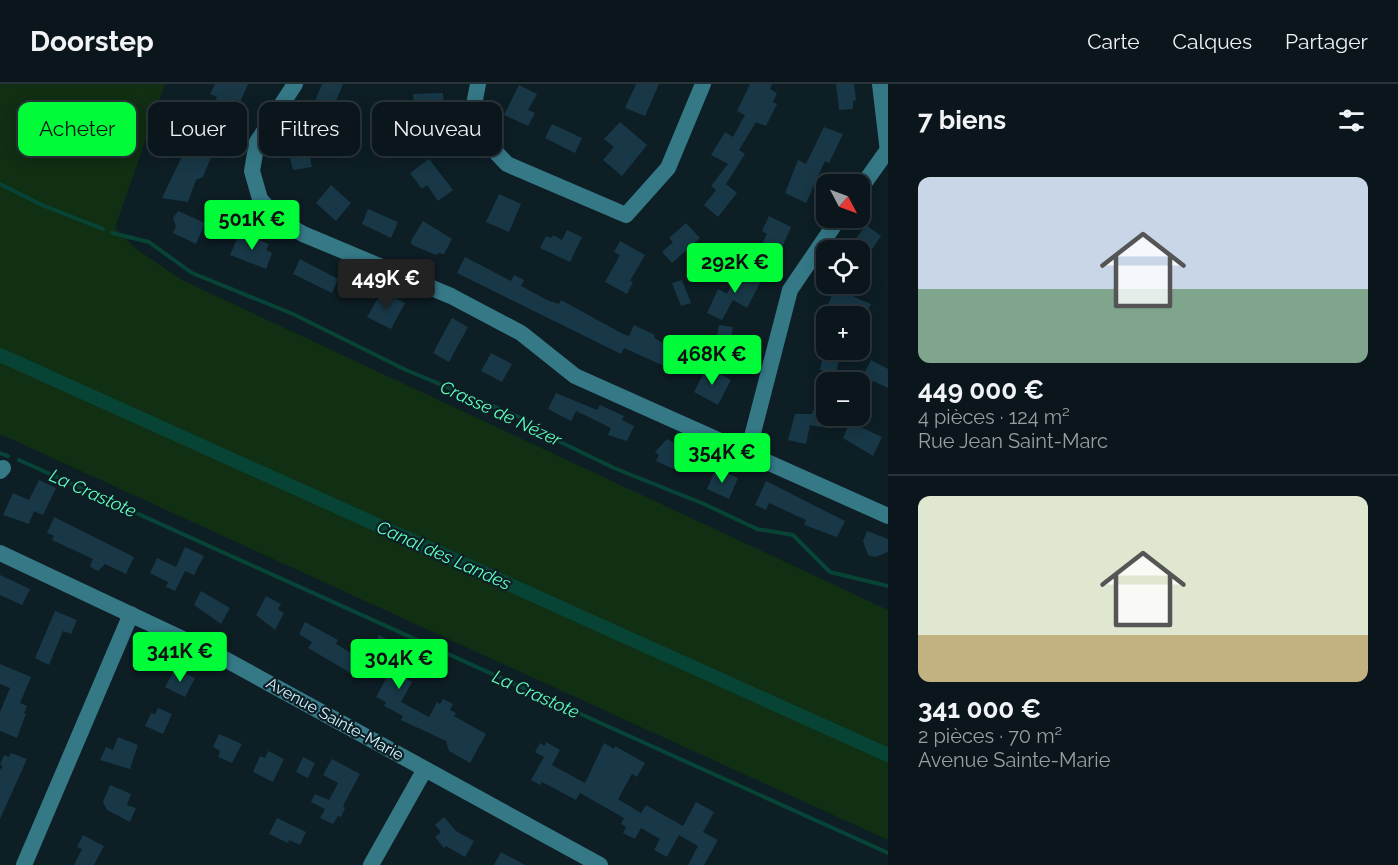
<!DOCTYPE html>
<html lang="fr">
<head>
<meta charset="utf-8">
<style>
	:root { --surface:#0a161c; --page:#131f25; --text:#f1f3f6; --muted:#999fa3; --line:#2a353b; --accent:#00fc39 }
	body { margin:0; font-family:Raleway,sans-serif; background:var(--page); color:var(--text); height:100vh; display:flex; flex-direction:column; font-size:22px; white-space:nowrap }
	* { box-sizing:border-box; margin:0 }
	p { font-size:20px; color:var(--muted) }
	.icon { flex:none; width:33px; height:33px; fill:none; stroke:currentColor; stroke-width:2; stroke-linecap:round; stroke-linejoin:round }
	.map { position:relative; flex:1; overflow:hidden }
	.panel { display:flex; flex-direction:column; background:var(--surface); width:510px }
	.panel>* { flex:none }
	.top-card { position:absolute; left:18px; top:18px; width:570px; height:54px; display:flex; gap:12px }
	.needle { width:39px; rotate:131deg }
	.fabs { position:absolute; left:816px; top:90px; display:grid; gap:12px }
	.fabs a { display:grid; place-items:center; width:54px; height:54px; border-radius:12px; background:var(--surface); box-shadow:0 3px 15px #0003,0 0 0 2px var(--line); font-size:30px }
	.price { position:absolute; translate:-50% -51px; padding:0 14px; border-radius:6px; background:var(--accent); color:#111; font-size:20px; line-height:39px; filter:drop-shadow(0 2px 3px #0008) }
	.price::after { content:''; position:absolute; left:50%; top:36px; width:18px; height:14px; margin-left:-9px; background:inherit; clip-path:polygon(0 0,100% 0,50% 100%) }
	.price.current { background:#222; color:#fff }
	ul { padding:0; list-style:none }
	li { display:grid; align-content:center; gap:12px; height:318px; padding:0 30px }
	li+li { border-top:2px solid var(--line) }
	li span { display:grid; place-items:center; height:186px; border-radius:12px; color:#555 }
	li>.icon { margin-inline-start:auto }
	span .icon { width:108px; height:108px; fill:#fffc; stroke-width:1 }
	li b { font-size:26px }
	h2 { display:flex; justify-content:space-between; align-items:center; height:72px; padding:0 30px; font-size:26px }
	.pill { padding:0 21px; border-radius:12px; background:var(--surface); box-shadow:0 3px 15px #0003,0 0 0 2px var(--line); font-size:21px; line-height:54px }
	.pill.current { background:var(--accent); color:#111 }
	header { display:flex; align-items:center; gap:36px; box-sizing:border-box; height:84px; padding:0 30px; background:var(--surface); border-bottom:2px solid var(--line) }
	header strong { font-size:28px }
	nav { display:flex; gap:33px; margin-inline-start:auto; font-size:21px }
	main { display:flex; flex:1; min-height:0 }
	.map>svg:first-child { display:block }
	.green { fill:#102f13 }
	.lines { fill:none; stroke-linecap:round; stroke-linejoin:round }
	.stream { stroke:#074436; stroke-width:4 }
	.canal { stroke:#074436; stroke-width:14 }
	.building { fill:#183847 }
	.minor { stroke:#357987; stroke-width:16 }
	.labels { text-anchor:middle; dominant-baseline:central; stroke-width:4.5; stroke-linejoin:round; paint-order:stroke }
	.street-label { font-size:16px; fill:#d1f4ff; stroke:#0d1e25 }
	.water-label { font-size:18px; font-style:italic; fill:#5fffbd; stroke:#0d1e25 }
</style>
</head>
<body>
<header>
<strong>Doorstep</strong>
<nav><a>Carte</a><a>Calques</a><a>Partager</a></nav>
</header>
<main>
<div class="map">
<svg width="888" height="781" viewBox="0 0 888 781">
	<rect width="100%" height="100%" fill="#0d1e25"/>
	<!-- green -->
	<path class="green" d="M0 0H165L115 144 135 164 182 196 888 526V756L0 350Z"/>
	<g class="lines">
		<!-- stream -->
		<path class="stream" d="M0 100 42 121 103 145
			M112 149 149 158 192 189 293 230 406 286 519 333 546 351 614 384 704 420 757 445 793 451 830 488 888 502
			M0 369 8 372
			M19 376 888 769"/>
		<!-- canal -->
		<path class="canal" d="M0 271 888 671"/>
	</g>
	<!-- building -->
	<path class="building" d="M215 0H248L238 23 233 20 217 67 214 66 203 93 196 96 188 118 162 114 183 70 192 73 217 13 210 10Z
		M322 0H343L331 29 313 22Z
		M636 0H659L645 32 625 24Z
		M750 0H772L770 5 777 9 773 18 777 20 766 42 756 38 739 66 745 70 726 100 737 109 718 133 704 121 716 106 711 102 728 80 711 71 725 48 733 53 745 31 737 27Z
		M836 0H854L856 16 853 17V25L839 26Z
		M519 1 537 10 528 26 535 29 528 42 504 31Z
		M443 9 445 37 415 38 413 10Z
		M620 38 647 61 622 92 603 76 614 63 604 55Z
		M552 40 582 54 575 69 545 54Z
		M824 43 843 50 829 79 825 77 806 119 785 109 798 76 806 80Z
		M305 51 312 83 293 86 285 55Z
		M429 75 453 106 438 117 427 101 422 105 410 89Z
		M331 101 351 119 336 137 316 119Z
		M499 110 521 120 509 148 486 138Z
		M368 125 398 138 391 154 362 140Z
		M178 127 205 139 196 160 173 149 176 142 173 134Z
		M769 132 791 143 776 177 758 167 767 150 762 147Z
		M423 137 452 155 444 170 438 169 436 171 412 161 411 157Z
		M686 139 700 154 672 179 662 168 673 158 669 154Z
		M866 141 881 152 860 182V166H848Z
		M567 146 582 153 570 178 540 164 546 152 551 154 553 151 562 156Z
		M240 148 269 160 266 166 272 169 266 185 230 171Z
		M620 157 645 171 630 197 633 198 627 210 605 198 620 171 614 168Z
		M465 173 511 197 514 191 524 196 521 202 549 217 559 220 561 216 623 250 629 252 634 241 655 251 654 254 679 268 671 285 624 264 621 270 457 189Z
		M300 175 338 195 332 209 293 190Z
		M740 184 762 195 747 224 733 216 722 236 707 229 718 205 727 210Z
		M682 196 691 219 681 222 672 199Z
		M837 200 857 204 854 213 871 220 865 233 848 226 846 232H823Z
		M382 207 405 219 391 245 367 233Z
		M452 234 468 243 449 278 433 269Z
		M719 241 733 243 728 269 715 267Z
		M824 266H841L836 289 820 286Z
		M491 269 512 280 502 298 481 287Z
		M871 276 888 285V304L873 297 870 303 860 297Z
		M707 283 731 296 718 321 694 308Z
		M556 309 597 326 600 321 624 332 622 336 634 342 627 357 608 351 611 344 576 327 571 337 548 325Z
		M813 326 824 328 821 343 810 341 806 360 788 356 795 330H812Z
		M850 338 882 353 873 372 843 354Z
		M667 355 690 367 680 388 656 377 659 371 655 368Z
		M716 384 738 394 729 415 707 405Z
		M39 396 56 404 43 431 34 427 29 440 3 431 13 409 29 416Z
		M766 397 845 437 837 453 804 441 806 436 769 419 766 426 755 421Z
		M54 433 134 473 126 490 105 480 98 487 94 485 90 482 93 475 52 456 54 452 47 449Z
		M867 447 888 455V468L875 473 868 471 863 457Z
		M185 463 204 472 194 491 185 487 175 507 166 503 168 498 150 489 157 474 176 483Z
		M0 491 30 505 22 521 0 511Z
		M201 507 230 524 221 540 194 521Z
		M266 512 281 520 278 525 284 529 275 546 256 531Z
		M55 527 77 536 71 550 63 547 49 581 35 574Z
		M305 538 338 556 336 560 355 571 359 563 370 569 379 551 403 564 396 580 405 585 401 591 412 598 401 618 429 633 437 618 440 620 443 615 453 620 450 626 456 629 454 632 486 650 470 679 449 667 446 657 401 636 403 632 384 622 386 618 376 613 389 589 370 579 361 595 308 564 312 558 299 550Z
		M0 580 31 593 20 619 27 622 24 629 26 630 17 654 0 647V628L10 604 0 600Z
		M175 585 195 594 185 613 165 603Z
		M158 624 172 630 163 650 145 642 151 629 155 630Z
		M219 650 242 660 232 679 218 673 220 667 213 663Z
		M118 653 138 661 130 685 100 676 106 663 113 666Z
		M546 658 560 666 552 681 585 699 604 659 614 665 615 662 645 679 637 693 632 690 618 715 641 729 646 721 683 742 696 718 714 728 703 748 718 756 704 781H688L698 762 679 751 667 773 654 766 660 755 641 744 635 755 623 749 626 743 621 740 624 734 580 709 576 716 542 698 540 701 531 696 544 673 535 668 540 659 545 662Z
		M268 667 284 675 273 698 253 688 260 672 265 674Z
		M11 669 27 675 0 735V686L3 682 0 681 4 671 9 673Z
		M303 673 315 679 308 694 296 688Z
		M332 675 360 690 343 722 345 724 341 733 338 732 333 740 320 734 325 725 311 718 315 710 329 716 338 699 323 691Z
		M110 701 131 710 127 721 136 724 130 738 107 726 103 718Z
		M444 733 456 747 474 757 465 773 446 762 444 764 435 753 441 748 435 741Z
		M277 734 306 748 300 761 289 756 288 759 269 750Z
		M83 751 104 762 94 781H74L82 765 77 763Z
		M501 768 525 781H494Z"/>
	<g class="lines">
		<!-- minor -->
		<path class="minor" d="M295 0 257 58 252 87 260 115 279 136 303 150 451 212 521 249 575 292 888 432
			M478 0 470 41 507 80 626 131 668 84 703 0
			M880 0 888 68
			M860 105 887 67
			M748 368 790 206 839 134
			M0 387 3 384
			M0 469 221 573 600 781
			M24 781 131 530
			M371 781 425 685"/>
	</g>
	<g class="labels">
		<!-- street labels -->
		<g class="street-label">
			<text transform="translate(335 635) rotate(29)">Avenue Sainte-Marie</text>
		</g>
		<!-- water labels -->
		<g class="water-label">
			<text transform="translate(501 329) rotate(25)">Crasse de Nézer</text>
			<text transform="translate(93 409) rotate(24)">La Crastote</text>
			<text transform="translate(444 471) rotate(24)">Canal des Landes</text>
			<text transform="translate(536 610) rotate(24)">La Crastote</text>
		</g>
	</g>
</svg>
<div class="fabs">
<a><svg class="needle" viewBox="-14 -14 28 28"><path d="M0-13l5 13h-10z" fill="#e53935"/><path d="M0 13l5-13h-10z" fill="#999fa3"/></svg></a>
<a><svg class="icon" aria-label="locate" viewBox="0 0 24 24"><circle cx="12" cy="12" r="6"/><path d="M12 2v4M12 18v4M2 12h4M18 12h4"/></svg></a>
<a>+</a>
<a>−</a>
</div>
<b class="price" style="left:252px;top:167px">501K €</b>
<b class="price" style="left:735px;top:210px">292K €</b>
<b class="price current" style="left:386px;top:226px">449K €</b>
<b class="price" style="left:712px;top:302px">468K €</b>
<b class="price" style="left:722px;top:400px">354K €</b>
<b class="price" style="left:180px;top:599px">341K €</b>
<b class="price" style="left:399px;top:606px">304K €</b>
<div class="top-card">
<a class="pill current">Acheter</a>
<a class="pill">Louer</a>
<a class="pill">Filtres</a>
<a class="pill">Nouveau</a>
</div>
</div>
<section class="panel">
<h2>7 biens<svg class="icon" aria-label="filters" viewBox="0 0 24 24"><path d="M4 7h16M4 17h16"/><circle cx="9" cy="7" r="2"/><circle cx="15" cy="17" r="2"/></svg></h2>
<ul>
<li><span style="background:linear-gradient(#c9d6e8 60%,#7fa58c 0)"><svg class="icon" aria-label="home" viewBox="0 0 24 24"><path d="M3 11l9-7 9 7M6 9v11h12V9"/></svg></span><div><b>449 000 €</b><p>4 pièces · 124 m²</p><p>Rue Jean Saint-Marc</p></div></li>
<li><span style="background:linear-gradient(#dfe7d0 75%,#c2b280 0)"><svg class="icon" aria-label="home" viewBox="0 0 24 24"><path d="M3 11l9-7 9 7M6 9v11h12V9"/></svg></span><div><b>341 000 €</b><p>2 pièces · 70 m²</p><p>Avenue Sainte-Marie</p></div></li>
</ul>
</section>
</main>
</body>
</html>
